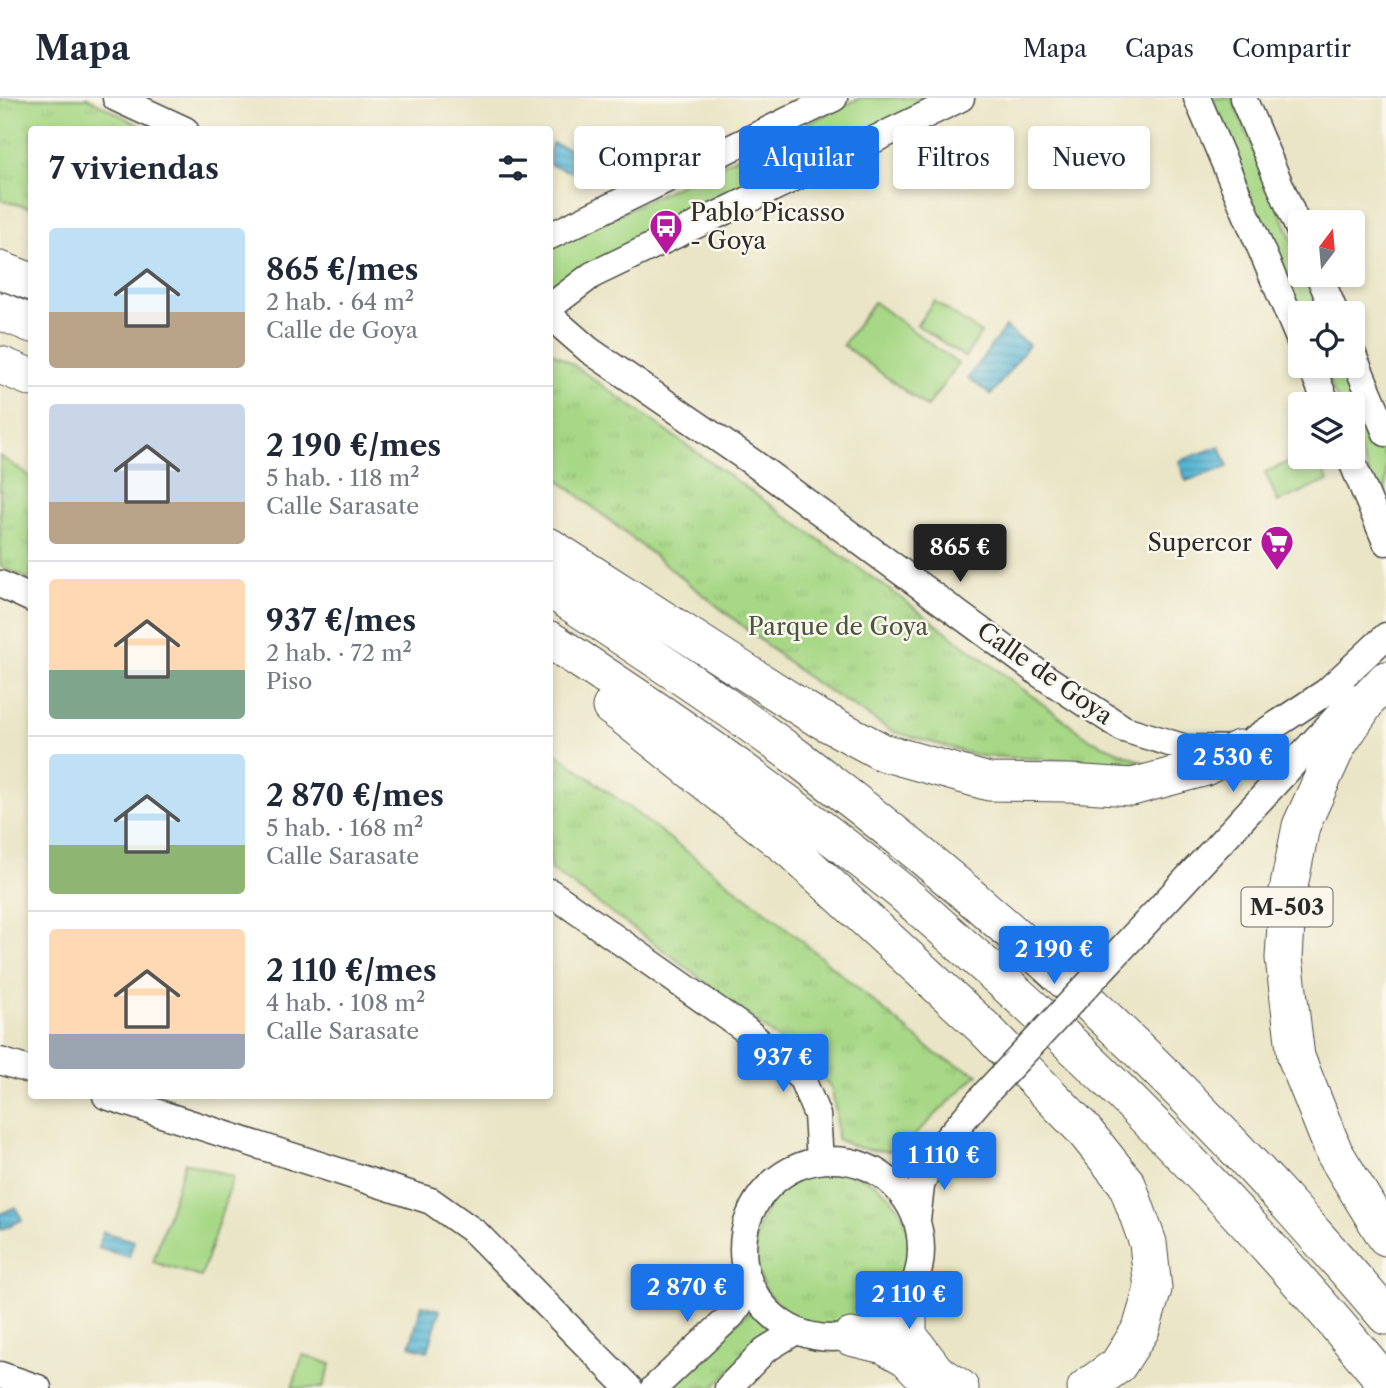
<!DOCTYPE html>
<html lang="es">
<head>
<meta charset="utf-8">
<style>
	:root { --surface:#fff; --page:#f6f6f7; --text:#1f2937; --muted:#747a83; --line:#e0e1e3; --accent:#1a73e8 }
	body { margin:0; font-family:"Libre Caslon Text",serif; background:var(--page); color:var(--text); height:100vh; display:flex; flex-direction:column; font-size:26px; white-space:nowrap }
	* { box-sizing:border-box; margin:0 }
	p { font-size:23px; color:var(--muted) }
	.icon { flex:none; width:38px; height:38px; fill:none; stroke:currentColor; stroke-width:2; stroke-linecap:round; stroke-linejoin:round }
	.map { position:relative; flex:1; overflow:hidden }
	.panel { position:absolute; left:28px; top:28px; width:525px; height:973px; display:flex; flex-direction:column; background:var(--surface); border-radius:7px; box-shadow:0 4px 10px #0003 }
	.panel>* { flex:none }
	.guide { position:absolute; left:574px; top:28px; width:665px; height:63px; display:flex; gap:14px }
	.needle { width:46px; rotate:16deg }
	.fabs { position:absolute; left:1288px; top:112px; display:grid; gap:14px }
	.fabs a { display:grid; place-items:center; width:77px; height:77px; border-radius:7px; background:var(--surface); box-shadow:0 4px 10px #0003; font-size:35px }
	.price { position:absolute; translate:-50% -60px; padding:0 16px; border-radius:7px; background:var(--accent); color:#fff; font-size:23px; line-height:46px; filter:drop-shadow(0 2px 4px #0008) }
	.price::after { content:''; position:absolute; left:50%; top:42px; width:21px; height:16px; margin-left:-10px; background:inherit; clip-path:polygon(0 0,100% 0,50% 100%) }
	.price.on { background:#222; color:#fff }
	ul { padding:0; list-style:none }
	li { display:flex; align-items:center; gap:21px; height:175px; padding:0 21px }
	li+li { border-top:2px solid var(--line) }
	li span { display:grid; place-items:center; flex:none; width:196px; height:140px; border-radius:7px; color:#555 }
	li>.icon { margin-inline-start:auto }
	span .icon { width:84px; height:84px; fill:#fffc; stroke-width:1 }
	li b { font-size:30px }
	h2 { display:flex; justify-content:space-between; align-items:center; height:84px; padding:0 21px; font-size:30px }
	.tag { padding:0 24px; border-radius:7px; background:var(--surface); box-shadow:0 4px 10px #0003; font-size:24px; line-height:63px }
	.tag.on { background:var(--accent); color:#fff }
	header { display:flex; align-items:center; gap:42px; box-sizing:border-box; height:98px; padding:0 35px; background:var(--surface); border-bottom:2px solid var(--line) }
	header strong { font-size:33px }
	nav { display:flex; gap:38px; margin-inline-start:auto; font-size:24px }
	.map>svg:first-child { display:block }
	.grass { fill:url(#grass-tufts); stroke:#698258; stroke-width:2 }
	.garden { fill:#a7d886; stroke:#698258; stroke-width:2 }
	.water { fill:url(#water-rules); stroke:#407080; stroke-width:2 }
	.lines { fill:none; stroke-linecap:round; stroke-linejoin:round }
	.minor-casing { stroke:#484742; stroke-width:29 }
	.highway-casing { stroke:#484742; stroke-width:39 }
	.minor { stroke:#fff; stroke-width:26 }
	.highway { stroke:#fff; stroke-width:37 }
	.minor-bridge-casing { stroke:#484742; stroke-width:29; stroke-linecap:butt }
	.minor-bridge { stroke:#fff; stroke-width:26 }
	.labels { text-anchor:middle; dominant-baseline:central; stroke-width:5; stroke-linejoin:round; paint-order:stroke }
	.shield { fill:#fbf7ec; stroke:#696865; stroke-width:2 }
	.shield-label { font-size:23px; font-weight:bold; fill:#2b2b2b }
	.poi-label { font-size:24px; fill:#2b2b2b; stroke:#fbf7ec; text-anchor:start }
	.park-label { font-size:24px; fill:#4a5642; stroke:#fbf7ec }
	.street-label { font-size:24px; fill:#2b2b2b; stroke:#fbf7ec }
</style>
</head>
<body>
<header>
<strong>Mapa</strong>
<nav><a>Mapa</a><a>Capas</a><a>Compartir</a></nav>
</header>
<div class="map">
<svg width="1386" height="1290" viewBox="0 0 1386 1290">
	<defs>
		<pattern id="grass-tufts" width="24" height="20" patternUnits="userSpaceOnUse" patternTransform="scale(1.75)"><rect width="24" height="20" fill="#a7d886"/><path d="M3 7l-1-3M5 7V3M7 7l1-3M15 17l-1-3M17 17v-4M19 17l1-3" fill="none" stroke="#90ba74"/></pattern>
		<pattern id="water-rules" width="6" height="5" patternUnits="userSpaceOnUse" patternTransform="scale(1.75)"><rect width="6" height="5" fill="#56b5d4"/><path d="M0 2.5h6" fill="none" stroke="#4793ac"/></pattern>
	</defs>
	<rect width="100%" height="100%" fill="#fbf7ec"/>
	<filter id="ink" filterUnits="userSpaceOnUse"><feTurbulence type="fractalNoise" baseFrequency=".0143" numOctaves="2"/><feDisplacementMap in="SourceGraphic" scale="14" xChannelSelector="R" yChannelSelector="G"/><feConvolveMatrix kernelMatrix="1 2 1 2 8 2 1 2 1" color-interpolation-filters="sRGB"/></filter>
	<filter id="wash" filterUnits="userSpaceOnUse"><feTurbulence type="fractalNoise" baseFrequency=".00686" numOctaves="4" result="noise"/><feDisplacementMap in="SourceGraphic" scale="28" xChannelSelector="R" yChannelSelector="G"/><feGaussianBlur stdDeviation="1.57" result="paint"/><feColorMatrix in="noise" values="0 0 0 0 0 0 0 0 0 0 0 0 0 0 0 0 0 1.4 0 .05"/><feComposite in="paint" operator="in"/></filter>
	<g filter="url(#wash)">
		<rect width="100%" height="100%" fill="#eae5c6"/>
		<!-- grass -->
		<path class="grass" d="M0 0H88L146 31 32 32 31 110 0 102Z
			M550 253 571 265 908 505 1091 642 1147 666 980 658 892 633 808 580 550 375Z
			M0 358 31 379V482L0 468Z
			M550 650 772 818 937 957 978 976 899 1052C878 1055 856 1051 837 1041L836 1014 831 989 800 958 669 856 550 771Z
			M755 1152a78 78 0 1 1 156 0a78 78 0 1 1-156 0Z
			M752 1210 773 1231 712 1290H670Z"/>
		<!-- garden -->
		<path class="garden" d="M860 0H938L550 187V149Z
			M1208 0H1232L1300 161V177H1307L1323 215H1300Z
			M934 203 981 235 965 259 917 227Z
			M874 204 958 266 927 309 843 247Z
			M1323 268H1346L1386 362V416L1353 338V306H1339Z
			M1301 359H1317L1328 383 1278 404 1265 374Z
			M185 1064 233 1079 201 1179 153 1164Z
			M303 1257 331 1266 323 1290H292Z"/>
		<!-- water -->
		<path class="water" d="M552 45 585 56 579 76 550 67V53Z
			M1005 229 1029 247 991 297 968 280Z
			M1220 348 1228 369 1186 383 1179 363Z
			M16 1109 22 1122 0 1132V1116Z
			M103 1134 134 1143 129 1159 98 1150Z
			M422 1207 440 1212 428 1253 410 1248Z"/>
	</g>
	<g filter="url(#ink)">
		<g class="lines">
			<defs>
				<path id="minor" d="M116 0 185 32
					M1197 0 1300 243
					M1243 0 1300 134
					M550 138 834 0
					M1319 177 1335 215
					M550 209 592 177 961 0
					M550 218 589 252 752 364 1040 576 1124 631 1186 650 1239 651 1326 594 1386 538
					M1353 257 1386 335
					M1311 268 1327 306
					M1350 359 1386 444
					M0 486 32 501
					M550 794 746 932 802 981 817 1017 820 1062
					M1155 815 1345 610 1353 599
					M0 963 32 973
					M106 998 431 1103 476 1135 629 1290
					M743 1151a89 89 0 1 1 178 0a89 89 0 1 1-178 0Z
					M917 1122 921 1088 932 1058 987 994
					M0 1277 38 1290
					M654 1290 732 1217 751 1190
					M728 1290 765 1252 796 1233"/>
				<path id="highway" d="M0 172 32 184
					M0 213 32 226
					M0 267 32 280
					M550 449 811 616 882 654 989 684 1069 685 1132 689 1203 670 1239 651
					M550 491C634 546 718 601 799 661 978 796 1144 947 1294 1113 1325 1148 1356 1182 1386 1218
					M550 542C671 620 790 703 903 795 926 815 948 835 971 855 1121 986 1259 1131 1386 1285
					M1386 582 1369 600 1337 648 1301 728 1288 793 1284 860 1296 959 1334 1054 1386 1139
					M611 609 625 619 791 752 984 930 1082 1030 1127 1086 1148 1145 1153 1191 1141 1231 1118 1267 1086 1290
					M908 1200V1237L936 1274 960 1290
					M851 1239 884 1247 907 1260 923 1277"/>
			</defs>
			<!-- minor casing -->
			<use href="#minor" class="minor-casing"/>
			<!-- highway casing -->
			<use href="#highway" class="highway-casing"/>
			<!-- minor -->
			<use href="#minor" class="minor"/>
			<!-- highway -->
			<use href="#highway" class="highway"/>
			<defs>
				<path id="minor-bridge" d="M987 994 1155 815"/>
			</defs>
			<!-- minor-bridge casing -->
			<use href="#minor-bridge" class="minor-bridge-casing"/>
			<!-- minor-bridge -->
			<use href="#minor-bridge" class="minor-bridge"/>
		</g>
	</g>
	<!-- icons -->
	<defs>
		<symbol id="bus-pin" viewBox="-11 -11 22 30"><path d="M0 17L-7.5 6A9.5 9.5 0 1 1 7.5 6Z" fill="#b5179e" stroke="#fbf7ec"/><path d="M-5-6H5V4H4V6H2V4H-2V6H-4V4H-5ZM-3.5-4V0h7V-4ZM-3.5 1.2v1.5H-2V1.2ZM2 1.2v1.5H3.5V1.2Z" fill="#fff"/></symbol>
		<symbol id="supermarket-pin" viewBox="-11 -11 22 30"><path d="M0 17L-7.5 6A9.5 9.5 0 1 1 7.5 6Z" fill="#b5179e" stroke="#fbf7ec"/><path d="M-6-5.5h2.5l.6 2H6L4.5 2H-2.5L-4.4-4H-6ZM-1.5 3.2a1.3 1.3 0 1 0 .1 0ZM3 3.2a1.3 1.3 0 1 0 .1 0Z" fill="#fff"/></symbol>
	</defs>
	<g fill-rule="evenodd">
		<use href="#bus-pin" x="647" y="109" width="38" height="52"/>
		<use href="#supermarket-pin" x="1258" y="425" width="38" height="52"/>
	</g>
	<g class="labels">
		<!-- shield labels -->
		<rect class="shield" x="1241.5" y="789.5" width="91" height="39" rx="5"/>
		<g class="shield-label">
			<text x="1287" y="809">M-503</text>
		</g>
		<!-- poi labels -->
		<g class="poi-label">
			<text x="690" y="114">Pablo Picasso<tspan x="690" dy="28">- Goya</tspan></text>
			<text x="1252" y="444" text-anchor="end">Supercor</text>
		</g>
		<!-- park labels -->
		<g class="park-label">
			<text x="838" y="528">Parque de Goya</text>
		</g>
		<!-- street labels -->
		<g class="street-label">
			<text transform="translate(1045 575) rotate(35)">Calle de Goya</text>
		</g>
	</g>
</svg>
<div class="fabs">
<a><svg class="needle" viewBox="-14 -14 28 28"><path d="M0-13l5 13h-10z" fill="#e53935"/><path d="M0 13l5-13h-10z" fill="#747a83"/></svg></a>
<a><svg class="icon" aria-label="locate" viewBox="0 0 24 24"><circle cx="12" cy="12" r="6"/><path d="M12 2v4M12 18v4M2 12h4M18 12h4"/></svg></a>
<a><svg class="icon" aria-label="layers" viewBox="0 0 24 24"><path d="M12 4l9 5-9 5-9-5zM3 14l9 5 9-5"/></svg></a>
</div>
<b class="price on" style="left:960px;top:486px">865 €</b>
<b class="price" style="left:1233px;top:696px">2 530 €</b>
<b class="price" style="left:1054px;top:888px">2 190 €</b>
<b class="price" style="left:783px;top:996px">937 €</b>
<b class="price" style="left:944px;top:1094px">1 110 €</b>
<b class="price" style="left:687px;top:1226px">2 870 €</b>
<b class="price" style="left:909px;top:1233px">2 110 €</b>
<div class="guide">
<a class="tag">Comprar</a>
<a class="tag on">Alquilar</a>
<a class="tag">Filtros</a>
<a class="tag">Nuevo</a>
</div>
<section class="panel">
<h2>7 viviendas<svg class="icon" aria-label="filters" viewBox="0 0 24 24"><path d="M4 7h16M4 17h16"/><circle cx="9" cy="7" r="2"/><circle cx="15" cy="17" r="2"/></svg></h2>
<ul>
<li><span style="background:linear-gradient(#bfe0f5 60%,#b9a48a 0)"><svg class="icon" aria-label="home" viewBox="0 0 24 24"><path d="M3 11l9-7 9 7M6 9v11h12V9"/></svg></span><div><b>865 €/mes</b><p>2 hab. · 64 m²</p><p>Calle de Goya</p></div></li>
<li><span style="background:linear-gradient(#c9d6e8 70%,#b9a48a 0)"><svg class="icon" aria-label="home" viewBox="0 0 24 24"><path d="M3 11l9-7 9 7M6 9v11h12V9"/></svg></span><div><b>2 190 €/mes</b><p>5 hab. · 118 m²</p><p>Calle Sarasate</p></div></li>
<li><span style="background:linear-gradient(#ffd9b3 65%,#7fa58c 0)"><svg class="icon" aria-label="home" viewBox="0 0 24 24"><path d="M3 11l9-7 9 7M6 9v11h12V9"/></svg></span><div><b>937 €/mes</b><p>2 hab. · 72 m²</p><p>Piso</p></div></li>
<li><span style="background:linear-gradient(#bfe0f5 65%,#8fb573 0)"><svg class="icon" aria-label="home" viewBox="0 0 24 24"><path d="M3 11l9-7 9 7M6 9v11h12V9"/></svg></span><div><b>2 870 €/mes</b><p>5 hab. · 168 m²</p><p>Calle Sarasate</p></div></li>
<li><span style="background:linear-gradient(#ffd9b3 75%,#9aa5b1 0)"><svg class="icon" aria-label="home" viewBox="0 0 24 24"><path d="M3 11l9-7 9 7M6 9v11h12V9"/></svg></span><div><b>2 110 €/mes</b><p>4 hab. · 108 m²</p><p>Calle Sarasate</p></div></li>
</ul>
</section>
</div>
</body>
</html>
